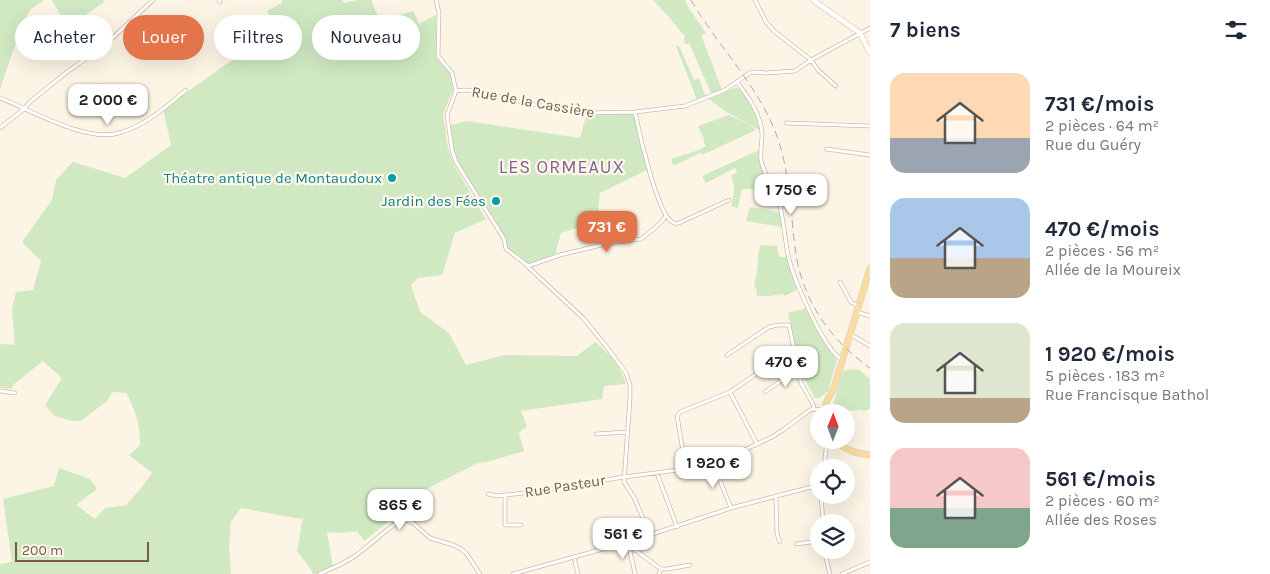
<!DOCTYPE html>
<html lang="fr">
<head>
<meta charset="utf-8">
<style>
	:root { --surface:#fff; --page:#f6f6f7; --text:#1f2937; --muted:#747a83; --accent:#e4754b }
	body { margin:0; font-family:Karla,sans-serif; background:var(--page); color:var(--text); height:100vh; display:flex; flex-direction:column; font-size:19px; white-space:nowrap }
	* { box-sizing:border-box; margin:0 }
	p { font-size:16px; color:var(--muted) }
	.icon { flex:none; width:28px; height:28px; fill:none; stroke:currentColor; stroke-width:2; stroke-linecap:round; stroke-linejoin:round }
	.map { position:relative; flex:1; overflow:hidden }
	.details { display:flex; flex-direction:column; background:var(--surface); width:400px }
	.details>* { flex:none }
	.top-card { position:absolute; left:15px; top:15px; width:475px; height:45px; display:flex; gap:10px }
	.needle { width:32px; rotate:1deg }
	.fabs { position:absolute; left:810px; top:404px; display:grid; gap:10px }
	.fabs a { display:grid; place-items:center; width:45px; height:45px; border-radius:50%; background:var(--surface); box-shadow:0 5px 20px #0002; font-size:25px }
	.scale { position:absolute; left:15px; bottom:12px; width:134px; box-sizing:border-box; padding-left:5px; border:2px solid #745b4a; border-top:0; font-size:14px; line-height:18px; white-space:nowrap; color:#745b4a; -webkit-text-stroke:4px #fff8ea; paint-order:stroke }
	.price { position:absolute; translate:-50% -42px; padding:0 11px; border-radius:10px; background:#fff; color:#222; font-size:16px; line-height:32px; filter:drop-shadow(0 1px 2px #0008) }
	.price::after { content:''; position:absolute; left:50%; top:30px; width:15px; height:11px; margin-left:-8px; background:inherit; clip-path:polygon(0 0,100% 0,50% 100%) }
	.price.on { background:var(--accent); color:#fff }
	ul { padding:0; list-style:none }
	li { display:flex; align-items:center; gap:15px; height:125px; padding:0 20px }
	li span { display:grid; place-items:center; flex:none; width:140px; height:100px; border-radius:15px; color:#555 }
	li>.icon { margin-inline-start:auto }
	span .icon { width:60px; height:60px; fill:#fffc; stroke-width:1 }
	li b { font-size:21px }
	h2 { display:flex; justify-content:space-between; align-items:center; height:60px; padding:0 20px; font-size:21px }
	.pill { padding:0 18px; border-radius:22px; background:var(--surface); box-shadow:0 5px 20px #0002; font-size:18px; line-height:45px }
	.pill.on { background:var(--accent); color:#fff }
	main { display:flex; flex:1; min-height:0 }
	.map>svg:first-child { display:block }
	.green { fill:#d0e9c3 }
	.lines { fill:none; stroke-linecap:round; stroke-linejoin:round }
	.street-casing { stroke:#cdbcab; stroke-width:4.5 }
	.secondary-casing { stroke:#d2beab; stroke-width:6 }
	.primary-casing { stroke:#dbd4d0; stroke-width:7 }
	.street { stroke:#fff; stroke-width:3 }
	.secondary { stroke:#fff; stroke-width:5 }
	.primary { stroke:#fadc9e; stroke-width:5.5 }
	.rail { stroke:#b7a3c5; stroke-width:1; stroke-dasharray:8 5; stroke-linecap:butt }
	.culture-dot { fill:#0f9aa8; stroke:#fff8ea; stroke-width:2 }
	.labels { text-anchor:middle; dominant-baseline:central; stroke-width:4.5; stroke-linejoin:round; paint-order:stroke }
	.street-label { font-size:15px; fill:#745b4a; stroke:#fff8ea }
	.culture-label { font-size:15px; fill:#0d838f; stroke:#fff8ea; text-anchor:end }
	.quarter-label { font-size:18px; letter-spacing:1px; fill:#836291; stroke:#fff8ea }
</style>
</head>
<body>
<main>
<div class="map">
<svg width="870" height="574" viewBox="0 0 870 574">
	<rect width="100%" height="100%" fill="#fcf4e4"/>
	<!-- green -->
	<path class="green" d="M0 0H44L30 10 22 25 0 89Z
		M52 0H103L104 2 68 27Z
		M282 0H342L344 3 358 0H371L380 21 413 11 419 24 436 15V58L450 73 453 90 443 114 448 148 454 165 486 219 455 233 442 275 418 278 411 285 420 312 449 333 466 365 505 355 577 356 595 342C610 354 620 365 626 384L604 386 602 399 521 411 527 426 519 433 524 451 487 462 478 463 408 498 380 509 387 523 364 541 357 531 341 533 327 532 333 568 319 574H313C312 569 301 557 297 551L303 517 301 519 241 508 231 522 229 547 231 574H0V564L12 562 3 499 54 486 59 468 90 479 97 489 76 505 95 519 105 508 126 505 142 487 152 473 129 455 140 445C140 425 136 411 126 393L112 392 108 400 81 421H72L55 416 45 405 62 378 43 361 13 385 12 389 0 388V344L15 345 12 309 16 292 33 290 41 261 22 242 52 200 56 180 73 162 125 178 171 145 163 109 231 61 247 51 264 48H276L288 50 267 11 282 3Z
		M653 0H685L688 7 706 33 701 35 722 90 712 95 689 43 685 44 684 34H683L667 15Z
		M676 46H679L694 80 699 78 706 97 697 100Z
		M734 88H737C750 96 758 117 761 131L725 111 709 99Z
		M635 112 649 169 600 193 597 222 561 233 555 255 527 265 506 249 504 239 456 162 448 126 466 121 580 138 587 113Z
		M729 115 750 125 756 130 702 155 700 153 673 166 671 159 699 150 706 146 703 140 704 139 698 126Z
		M759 150V162L772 189H742L738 208 731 206 734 193V186L731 175 737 173 735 168 706 183 702 176Z
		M750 207 779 212 782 227 746 221Z
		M761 245 777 246 779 257H787L798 289 785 296 783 294 769 296H757L756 288 754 286C755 280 757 275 757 269 759 259 757 255 761 245Z
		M806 308 815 326 837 360 828 391 819 398H815L801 373 788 313Z
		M858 369 870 379V409L863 411 862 410 831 412 843 371 846 370Z"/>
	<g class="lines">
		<defs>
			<path id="street" d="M219 0 220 2
				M436 0 439 13 438 56 452 73 456 91
				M755 0 766 22 774 31 811 60 818 70 836 86
				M737 82C748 97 761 114 762 134 762 142 760 152 761 160 764 176 776 190 780 206 784 224 785 242 789 259 795 282 823 348 842 360
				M456 91 447 115 452 150 456 162 496 226 504 239 506 249 527 265V266L583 318 606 346 626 373 630 385V398L624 482 635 499 650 536
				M456 91 464 90 476 91 531 104 587 113 635 112 685 106 725 90 751 72 766 73 795 71 811 60 870 28
				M0 98C31 110 86 143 119 133 145 126 166 107 186 90
				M635 112C639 132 657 213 672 222 675 224 676 223 679 223L729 200
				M786 123 870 126
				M0 128 24 109 31 101 67 72 104 46 153 0
				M826 149 870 155
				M528 266 560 255 610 243 641 239 654 229 663 220 666 215
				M840 282 851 302 858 306
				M857 312 870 316
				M850 334 870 346
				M727 355 769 327 778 325H789L801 383 813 404 814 409
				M0 391 15 393
				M730 392 757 444
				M765 392 798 369
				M596 434 627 432
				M713 463 731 508
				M824 468 827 440
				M686 469 677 416 680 412 730 392 794 348
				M657 473 677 527
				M488 494 497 496 524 493 624 477 686 469 707 465 740 452 772 437 783 430 810 410 814 409 826 410
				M821 495 823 522
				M505 496V525H521
				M776 496 777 534 780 542
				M633 541 635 550 661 569H668L690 565
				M628 542 635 574
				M796 544 819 541
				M824 550 830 574
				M574 557 578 574
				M319 574C330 569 341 565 352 558 370 546 384 530 403 519L413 523 430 538 453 545 461 549 466 553 480 574
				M513 574 628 542 731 508 819 485
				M659 574 661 569
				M842 574 870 562"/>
			<path id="secondary" d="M813 0 860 33 870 53"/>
			<path id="primary" d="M826 412C826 410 826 408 826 405 826 400 832 393 834 388L870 268
				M835 440C845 451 856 453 870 455"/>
		</defs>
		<!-- street casing -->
		<use href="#street" class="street-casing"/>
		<!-- secondary casing -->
		<use href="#secondary" class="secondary-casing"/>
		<!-- primary casing -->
		<use href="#primary" class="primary-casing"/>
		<!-- street -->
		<use href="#street" class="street"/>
		<!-- secondary -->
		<use href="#secondary" class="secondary"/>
		<!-- primary -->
		<use href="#primary" class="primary"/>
		<!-- rail -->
		<path class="rail" d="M691 0C717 45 756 83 775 131 785 156 788 182 791 209 793 227 794 246 798 265 808 308 834 343 870 368"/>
	</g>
	<!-- markers -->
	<g class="culture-dot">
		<circle cx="392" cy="178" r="5"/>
		<circle cx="496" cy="201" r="5"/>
	</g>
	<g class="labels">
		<!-- street labels -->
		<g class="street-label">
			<text transform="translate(533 102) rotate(10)">Rue de la Cassière</text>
			<text transform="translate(565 486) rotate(-9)">Rue Pasteur</text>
		</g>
		<!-- culture labels -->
		<g class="culture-label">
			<text x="382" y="178">Théatre antique de Montaudoux</text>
			<text x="486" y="201">Jardin des Fées</text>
		</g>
		<!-- quarter labels -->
		<g class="quarter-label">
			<text x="562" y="167">LES ORMEAUX</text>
		</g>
	</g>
</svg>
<div class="fabs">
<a><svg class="needle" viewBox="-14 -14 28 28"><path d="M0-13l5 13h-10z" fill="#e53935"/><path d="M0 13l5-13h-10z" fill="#747a83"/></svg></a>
<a><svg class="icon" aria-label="locate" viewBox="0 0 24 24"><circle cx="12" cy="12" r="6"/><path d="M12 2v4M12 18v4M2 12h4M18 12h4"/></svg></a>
<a><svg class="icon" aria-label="layers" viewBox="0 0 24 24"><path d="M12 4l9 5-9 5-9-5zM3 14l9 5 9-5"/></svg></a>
</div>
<div class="scale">200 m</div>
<b class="price" style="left:108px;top:126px">2 000 €</b>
<b class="price" style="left:791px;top:216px">1 750 €</b>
<b class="price on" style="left:607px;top:253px">731 €</b>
<b class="price" style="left:786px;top:388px">470 €</b>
<b class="price" style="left:713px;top:489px">1 920 €</b>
<b class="price" style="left:400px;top:531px">865 €</b>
<b class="price" style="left:623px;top:560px">561 €</b>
<div class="top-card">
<a class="pill">Acheter</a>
<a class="pill on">Louer</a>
<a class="pill">Filtres</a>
<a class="pill">Nouveau</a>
</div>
</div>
<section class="details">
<h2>7 biens<svg class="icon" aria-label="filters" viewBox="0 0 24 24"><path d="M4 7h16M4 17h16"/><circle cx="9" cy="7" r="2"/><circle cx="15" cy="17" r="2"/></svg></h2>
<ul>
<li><span style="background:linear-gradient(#ffd9b3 65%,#9aa5b1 0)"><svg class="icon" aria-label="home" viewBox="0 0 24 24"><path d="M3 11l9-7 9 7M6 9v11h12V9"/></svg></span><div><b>731 €/mois</b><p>2 pièces · 64 m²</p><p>Rue du Guéry</p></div></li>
<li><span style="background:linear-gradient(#a9c7e8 60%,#b9a48a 0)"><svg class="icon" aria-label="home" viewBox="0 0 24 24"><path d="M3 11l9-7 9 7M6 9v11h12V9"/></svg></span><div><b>470 €/mois</b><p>2 pièces · 56 m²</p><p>Allée de la Moureix</p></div></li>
<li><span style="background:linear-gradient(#dfe7d0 75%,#b9a48a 0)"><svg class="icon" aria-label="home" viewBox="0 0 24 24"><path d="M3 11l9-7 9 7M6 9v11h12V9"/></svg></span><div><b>1 920 €/mois</b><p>5 pièces · 183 m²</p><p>Rue Francisque Bathol</p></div></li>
<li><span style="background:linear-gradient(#f6c9c9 60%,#7fa58c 0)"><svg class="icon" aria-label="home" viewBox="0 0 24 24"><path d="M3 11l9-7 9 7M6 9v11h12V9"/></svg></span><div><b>561 €/mois</b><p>2 pièces · 60 m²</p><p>Allée des Roses</p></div></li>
</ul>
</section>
</main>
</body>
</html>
